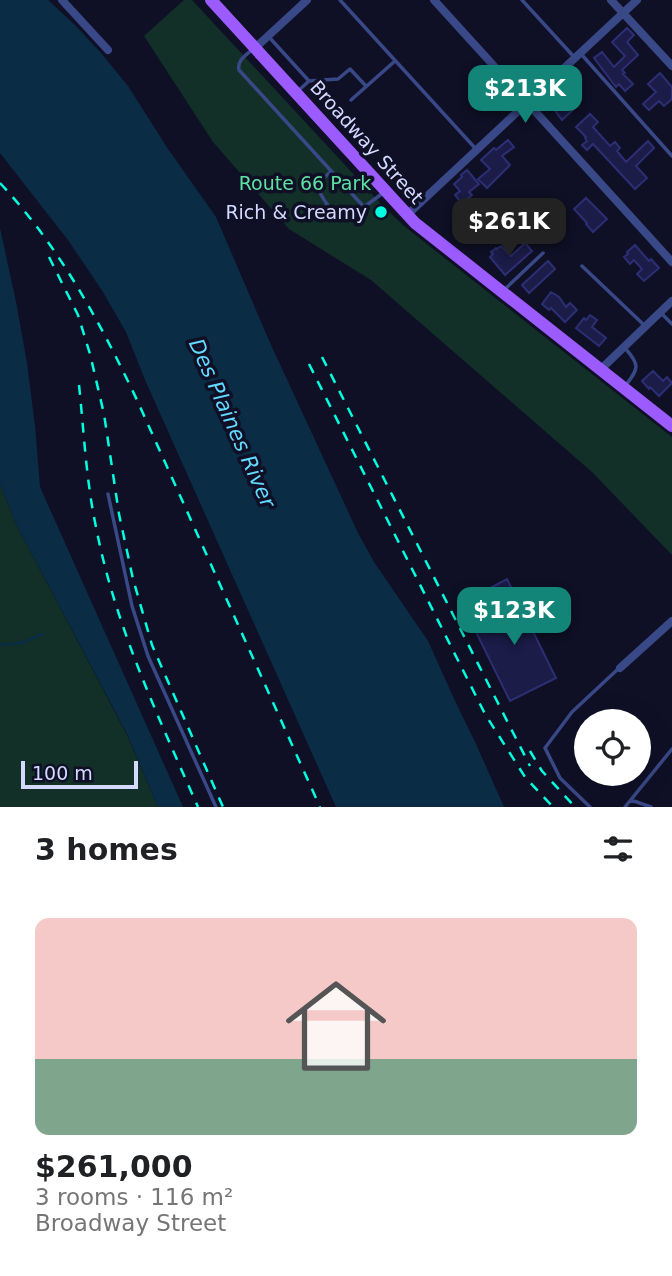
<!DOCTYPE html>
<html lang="en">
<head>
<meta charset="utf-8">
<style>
	:root { --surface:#fff; --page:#f2f2f2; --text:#202124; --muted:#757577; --accent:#128578 }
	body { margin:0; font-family:"DejaVu Sans",sans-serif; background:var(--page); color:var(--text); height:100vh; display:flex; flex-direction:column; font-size:26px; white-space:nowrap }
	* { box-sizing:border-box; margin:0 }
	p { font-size:23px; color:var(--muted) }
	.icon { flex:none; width:38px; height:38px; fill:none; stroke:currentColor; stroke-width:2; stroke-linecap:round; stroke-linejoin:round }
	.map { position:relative; height:807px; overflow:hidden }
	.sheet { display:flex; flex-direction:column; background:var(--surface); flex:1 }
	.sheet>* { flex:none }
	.controls { position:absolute; left:574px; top:709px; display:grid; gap:14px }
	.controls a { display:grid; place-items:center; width:77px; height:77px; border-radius:50%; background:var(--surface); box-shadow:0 7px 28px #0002; font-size:35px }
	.scale { position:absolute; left:21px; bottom:18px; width:117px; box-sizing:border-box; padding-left:7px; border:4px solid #d4d9ff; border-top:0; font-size:19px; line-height:24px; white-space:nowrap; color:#d4d9ff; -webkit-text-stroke:5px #0f1026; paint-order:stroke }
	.price { position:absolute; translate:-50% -60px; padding:0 16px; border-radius:14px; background:var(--accent); color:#fff; font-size:23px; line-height:46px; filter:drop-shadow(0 2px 4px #0008) }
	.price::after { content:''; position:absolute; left:50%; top:42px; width:21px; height:16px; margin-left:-10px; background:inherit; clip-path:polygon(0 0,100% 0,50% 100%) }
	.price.active { background:#222; color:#fff }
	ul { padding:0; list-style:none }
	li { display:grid; align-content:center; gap:14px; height:371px; padding:0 35px }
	li span { display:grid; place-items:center; height:217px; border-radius:14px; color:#555 }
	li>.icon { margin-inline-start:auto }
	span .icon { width:126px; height:126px; fill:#fffc; stroke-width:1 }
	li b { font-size:30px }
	h2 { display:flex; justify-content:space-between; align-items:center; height:84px; padding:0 35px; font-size:30px }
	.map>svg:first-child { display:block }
	.green { fill:#123028 }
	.water { fill:#0a2d45 }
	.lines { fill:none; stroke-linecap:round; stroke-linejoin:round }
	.stream { stroke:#0a2d45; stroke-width:2.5 }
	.building { fill:#1b1c47; stroke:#2c2f74; stroke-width:2 }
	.lane { stroke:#394886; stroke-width:3.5 }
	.street { stroke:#394886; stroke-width:8 }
	.primary { stroke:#9c5bff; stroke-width:12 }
	.rail { stroke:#00ffde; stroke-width:2.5; stroke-dasharray:10 9; stroke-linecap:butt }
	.poi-dot { fill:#00ffde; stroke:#0f1026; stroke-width:2.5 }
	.labels { text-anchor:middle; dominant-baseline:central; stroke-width:7; stroke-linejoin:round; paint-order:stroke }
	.street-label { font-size:19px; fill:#d4d9ff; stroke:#0f1026 }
	.park-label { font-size:19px; fill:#5ee1a2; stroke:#0f1026 }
	.poi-label { font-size:19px; fill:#d4d9ff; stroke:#0f1026; text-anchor:end }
	.water-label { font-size:21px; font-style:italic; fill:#62daff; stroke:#0f1026 }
</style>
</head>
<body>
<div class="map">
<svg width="672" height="807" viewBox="0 0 672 807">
	<rect width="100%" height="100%" fill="#0f1026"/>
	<!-- green -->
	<path class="green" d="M184 0H192L383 206 404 226 672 437V555L592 472 371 280 289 229 213 142 144 36Z
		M0 484 16 524 127 735 158 807H0Z"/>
	<!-- water -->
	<path class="water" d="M0 0H48L76 26 101 53 128 86 168 149 216 217 271 345 358 533 374 562 428 641 455 701 476 744 504 807H336L146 382 126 332 103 292 68 240 0 153Z
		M0 228 16 302 27 363 35 426 40 487 183 807H158L127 734 16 524 0 484Z"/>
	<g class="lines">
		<!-- stream -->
		<path class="stream" d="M0 645 21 643 43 634"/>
	</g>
	<!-- building -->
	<path class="building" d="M627 28 634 35 627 42 638 55 622 70 625 73 623 74 633 84 625 91 619 84 616 87 594 58 602 52 614 67 625 56 612 42Z
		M660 73 672 87V99L664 106 659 101 649 110 643 104 656 92 648 84Z
		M554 86 567 98 565 100 574 109 562 120 544 96Z
		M590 114 598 122 593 127 610 146 615 142 620 148 617 151 626 162 648 141 654 148 636 166 647 178 635 189 593 144 587 150 582 145 587 141 585 138 586 137 576 127Z
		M508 140 514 147 502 156 510 165 487 188 478 179 490 169 481 160 494 148 496 150Z
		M467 170 479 184 469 192 472 195 467 199 478 211 472 217 455 195 460 191 454 184 462 177 461 175Z
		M586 198 607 219 593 232 586 224 587 223 574 209Z
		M525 243 532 251 505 275 490 257 493 254 491 252 496 248 497 249 501 246 511 256Z
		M635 245 649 261 651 259 659 268 644 281 637 274 642 269 634 260 630 264 624 257 628 254 627 252Z
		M548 261 555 269 529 293 522 285Z
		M551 292 559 297 566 307 570 303 577 310 565 322 551 308 549 310 542 304Z
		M590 315 597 320 592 327 606 338 599 346 576 328 584 318 586 320Z
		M653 371 663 381 667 377 672 383 659 396 650 387 649 389 642 381Z
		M507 579 556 678 510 701 474 628 495 617 493 613 503 608 492 587Z"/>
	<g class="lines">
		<!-- lane -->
		<path class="lane" d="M340 0 475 148
			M522 0 575 58
			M269 37 309 81 338 79 350 69 366 86
			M253 49C246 55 237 60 239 70L364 207 383 193
			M582 55 672 156
			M298 91 309 81
			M351 100 395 61
			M331 172C327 175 321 179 319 184 316 193 337 220 345 220 353 221 359 212 364 207
			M582 266 644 325
			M504 290 543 253
			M661 313 672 324
			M625 348C640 365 639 368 626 385
			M108 494 132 606 148 656 216 807
			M631 800 651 807
			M590 807 560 778 545 748 572 712 618 669
			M625 807 672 749"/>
		<!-- street -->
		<path class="street" d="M62 0 108 50
			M434 0 672 262
			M611 0 672 66
			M255 48 307 0
			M407 215 637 0
			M600 370 672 301
			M620 668 672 621"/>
		<!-- primary -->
		<path class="primary" d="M211 0 415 223 672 426"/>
		<!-- rail -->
		<path class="rail" d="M0 183C59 246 100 322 137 400L320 807
			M49 257 78 315 90 354 104 414 119 514 133 579 152 645 223 807
			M322 357 530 766
			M309 364 485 714 525 777 553 807
			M79 385C84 432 86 480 96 527 115 626 158 716 198 807
			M530 751 542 771 575 807"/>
	</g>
	<!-- markers -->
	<circle class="poi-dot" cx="381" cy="212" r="7"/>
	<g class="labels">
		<!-- street labels -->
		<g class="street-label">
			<text transform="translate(367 142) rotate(48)">Broadway Street</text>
		</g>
		<!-- park labels -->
		<g class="park-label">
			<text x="305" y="183">Route 66 Park</text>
		</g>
		<!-- poi labels -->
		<g class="poi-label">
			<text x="367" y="212">Rich &amp; Creamy</text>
		</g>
		<!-- water labels -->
		<g class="water-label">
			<text transform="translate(232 423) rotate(66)">Des Plaines River</text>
		</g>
	</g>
</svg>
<div class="controls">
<a><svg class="icon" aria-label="locate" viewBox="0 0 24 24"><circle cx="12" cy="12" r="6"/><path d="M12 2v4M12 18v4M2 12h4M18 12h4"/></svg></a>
</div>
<div class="scale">100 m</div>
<b class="price" style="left:525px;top:125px">$213K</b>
<b class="price active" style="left:509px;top:258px">$261K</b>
<b class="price" style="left:514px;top:647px">$123K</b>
</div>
<section class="sheet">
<h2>3 homes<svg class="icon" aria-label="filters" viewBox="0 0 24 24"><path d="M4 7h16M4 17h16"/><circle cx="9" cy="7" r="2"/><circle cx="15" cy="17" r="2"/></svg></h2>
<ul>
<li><span style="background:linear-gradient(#f6c9c9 65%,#7fa58c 0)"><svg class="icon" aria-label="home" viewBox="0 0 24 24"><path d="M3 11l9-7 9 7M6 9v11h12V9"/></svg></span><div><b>$261,000</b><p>3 rooms · 116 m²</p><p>Broadway Street</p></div></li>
</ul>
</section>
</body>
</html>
